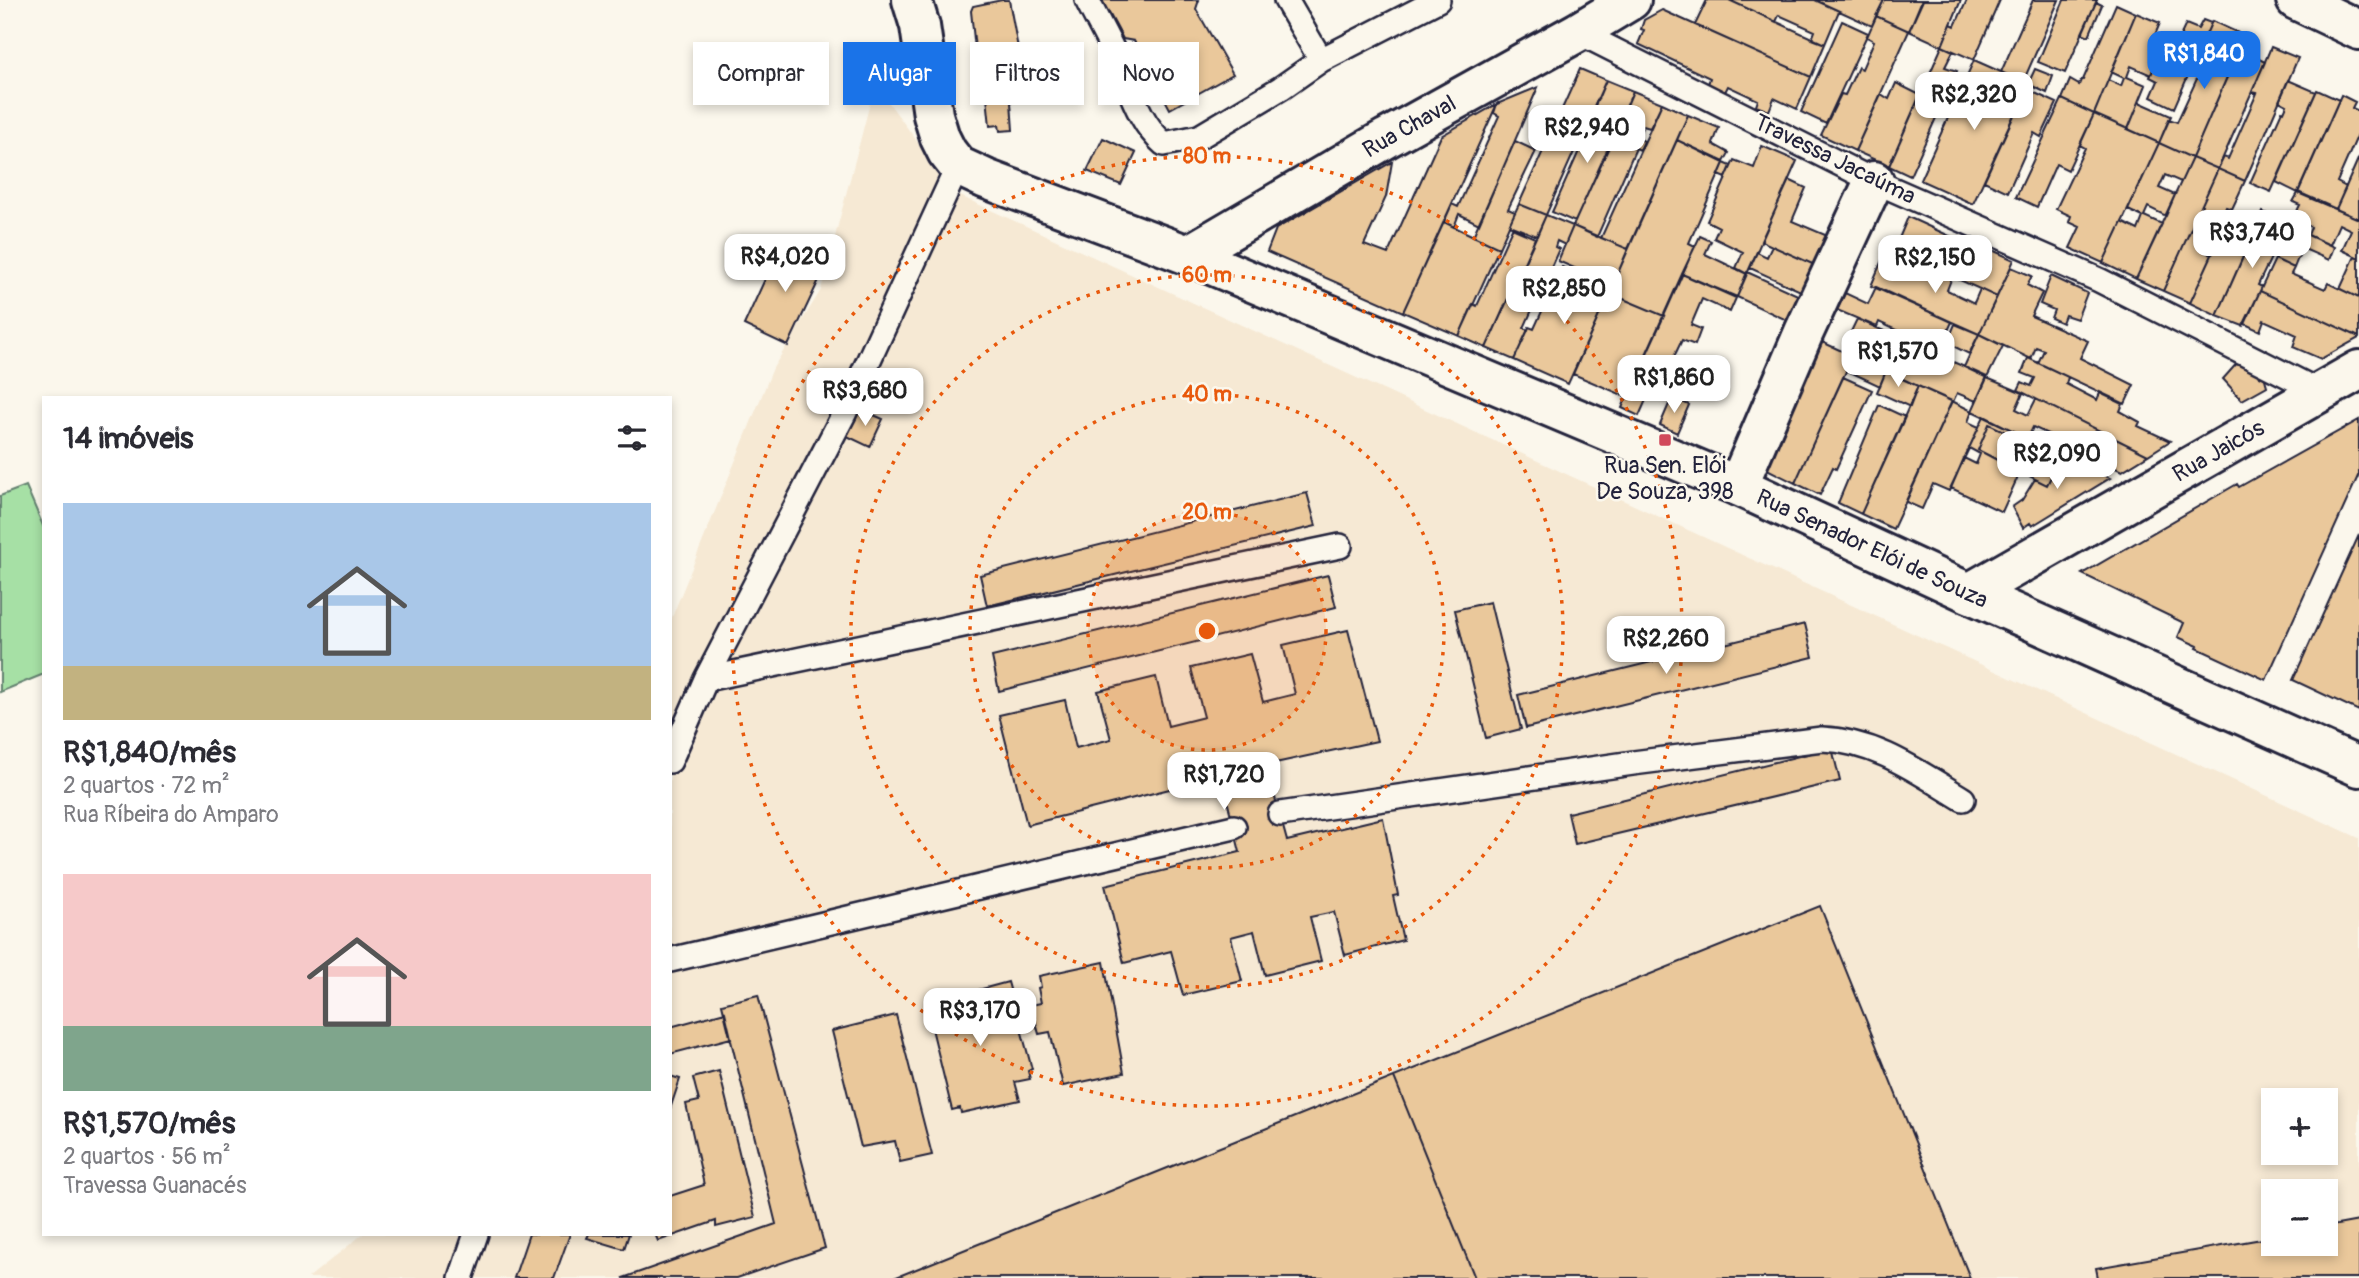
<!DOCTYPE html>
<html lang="pt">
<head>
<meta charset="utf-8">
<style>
	:root { --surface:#fff; --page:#f2f2f3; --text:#2b2b33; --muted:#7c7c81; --accent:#1a73e8 }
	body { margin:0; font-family:Pangolin,sans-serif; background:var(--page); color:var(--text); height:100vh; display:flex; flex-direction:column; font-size:26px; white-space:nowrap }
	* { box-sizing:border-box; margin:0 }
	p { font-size:23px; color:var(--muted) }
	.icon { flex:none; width:38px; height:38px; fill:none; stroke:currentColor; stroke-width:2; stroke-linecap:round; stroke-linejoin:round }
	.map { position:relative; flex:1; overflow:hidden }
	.panel { position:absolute; left:42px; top:396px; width:630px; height:840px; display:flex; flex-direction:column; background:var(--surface); border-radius:0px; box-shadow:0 4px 10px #0003 }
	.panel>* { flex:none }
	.top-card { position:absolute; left:693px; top:42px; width:665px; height:63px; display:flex; gap:14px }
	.buttons { position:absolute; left:2261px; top:1088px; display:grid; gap:14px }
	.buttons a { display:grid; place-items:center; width:77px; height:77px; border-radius:0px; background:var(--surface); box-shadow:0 4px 10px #0003; font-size:35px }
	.price { position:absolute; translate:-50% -60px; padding:0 16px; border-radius:14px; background:#fff; color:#222; font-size:23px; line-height:46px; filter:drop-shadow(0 2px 4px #0008) }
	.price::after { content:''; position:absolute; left:50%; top:42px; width:21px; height:16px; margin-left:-10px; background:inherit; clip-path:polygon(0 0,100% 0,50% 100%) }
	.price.selected { background:var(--accent); color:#fff }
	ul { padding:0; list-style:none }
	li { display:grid; align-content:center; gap:14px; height:371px; padding:0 21px }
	li span { display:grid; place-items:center; height:217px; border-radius:0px; color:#555 }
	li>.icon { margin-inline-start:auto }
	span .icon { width:126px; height:126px; fill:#fffc; stroke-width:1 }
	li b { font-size:30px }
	h2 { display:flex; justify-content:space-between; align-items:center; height:84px; padding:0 21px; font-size:30px }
	.pill { padding:0 24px; border-radius:0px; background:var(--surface); box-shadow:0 4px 10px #0003; font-size:24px; line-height:63px }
	.pill.selected { background:var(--accent); color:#fff }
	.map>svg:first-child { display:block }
	.built { fill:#f6e9d4; fill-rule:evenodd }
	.green { fill:#a6e0a5; stroke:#648170; stroke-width:2 }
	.building { fill:#eac89b; stroke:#22223b; stroke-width:2 }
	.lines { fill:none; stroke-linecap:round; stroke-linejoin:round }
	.lane-casing { stroke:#22223b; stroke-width:28 }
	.street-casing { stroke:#22223b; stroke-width:44 }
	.secondary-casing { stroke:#22223b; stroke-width:44 }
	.lane { stroke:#fbf7ec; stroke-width:23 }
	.street { stroke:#fbf7ec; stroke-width:38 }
	.secondary { stroke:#fbf7ec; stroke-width:38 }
	.ring { fill:none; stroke:#e8590c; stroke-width:3.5; stroke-dasharray:3.5 7 }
	.poi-dot { fill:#d1495b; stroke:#fbf7ec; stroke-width:2.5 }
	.labels { text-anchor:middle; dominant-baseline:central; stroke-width:5; stroke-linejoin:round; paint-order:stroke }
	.street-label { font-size:23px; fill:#22223b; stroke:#fbf7ec }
	.poi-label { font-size:23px; fill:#22223b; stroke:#fbf7ec }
	.centre { fill:#e8590c; stroke:#fbf7ec; stroke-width:3.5 }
	.ring-label { font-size:21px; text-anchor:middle; font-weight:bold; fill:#e8590c; stroke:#fbf7ec; stroke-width:5; stroke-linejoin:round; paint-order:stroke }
</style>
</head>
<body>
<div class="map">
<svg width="2359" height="1278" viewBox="0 0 2359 1278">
	<rect width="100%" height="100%" fill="#fbf7ec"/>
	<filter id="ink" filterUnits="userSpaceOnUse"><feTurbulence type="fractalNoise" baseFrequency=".0143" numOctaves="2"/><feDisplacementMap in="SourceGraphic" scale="14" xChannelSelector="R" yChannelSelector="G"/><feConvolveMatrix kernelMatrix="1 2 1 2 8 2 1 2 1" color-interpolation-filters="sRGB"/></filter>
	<g filter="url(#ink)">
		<!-- built -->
		<path class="built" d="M875 84 956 194 2359 838V1278H308L363 1234H670V622L773 368 821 290ZM2273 1101H2326V1153H2273ZM2273 1192H2326V1244H2273Z"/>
		<!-- green -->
		<path class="green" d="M26 486 44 528V674L0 692V496Z"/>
		<!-- building -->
		<path class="building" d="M1002 0H1009L1020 59 1008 60 1013 130 1000 131 999 125 990 126 987 97H983L979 48 975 49 971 11 973 6Z
			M1102 0H1199L1196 9 1233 74 1170 109 1134 41 1123 39Z
			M1707 0H1729L1825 44 1811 77 1695 25Z
			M1729 0H1815L1839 11 1825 44 1812 39 1815 31 1779 15 1776 22Z
			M1815 0H1884L1872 26Z
			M1884 0H1922L1909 31 1876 16Z
			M1923 0H1961L1942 46 1909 31Z
			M1967 0H2000L1974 60 1942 46 1951 24 1955 26Z
			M2033 0H2059L2023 82 2001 72Z
			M2064 0H2097L2065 73 2038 62Z
			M2096 2 2102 5 2089 36 2082 33Z
			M2116 4 2136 13 2094 114 2062 99 2070 80 2079 85 2081 80H2083Z
			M1662 10 1811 77 1797 109 1774 98 1769 111 1756 106 1758 100 1728 86 1725 92 1708 84 1710 78 1638 44 1644 30 1641 29 1644 20Z
			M2136 13 2160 23 2152 42 2163 47 2151 75 2131 66 2127 77 2146 85 2128 129 2094 114 2108 80 2121 86 2124 78 2111 72Z
			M1876 16 1909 31 1855 151 1821 135 1841 94 1845 95 1858 67 1862 69 1874 41 1867 37Z
			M2203 20 2211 23 2174 108 2151 97 2158 81 2150 77 2160 51 2171 56 2186 24 2198 29Z
			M1842 21 1868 33 1826 124 1801 112Z
			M2212 21 2245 36 2192 158 2159 143 2169 119 2177 122 2213 44 2204 39Z
			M1942 46 1953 51 1945 67 1957 71 1910 176 1889 166Z
			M2271 47 2298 58 2245 181 2218 169 2224 157 2228 159 2257 93 2252 92Z
			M2239 49 2265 62 2218 169 2192 158Z
			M1974 60 2028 84 1973 204 1920 180Z
			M1580 69 1606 80 1546 215 1519 204Z
			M2035 69 2053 76 2047 93 2028 84Z
			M1606 80 1633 91 1621 119 1595 106Z
			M2288 80 2316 92 2271 192 2250 183 2282 111 2284 112 2287 105 2279 101Z
			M1896 83 1920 95 1889 166 1855 151 1881 94 1889 99Z
			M1538 87 1479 224 1459 214 1454 227 1444 222 1452 204 1458 207 1499 116 1494 113 1497 104Z
			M2026 89 2057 103 2041 137 2034 133 2008 192 1984 181Z
			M2317 90 2339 100 2298 193 2276 182Z
			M1633 91 1662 103 1650 128 1643 126 1637 138 1644 141 1640 150 1613 138Z
			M2341 95 2355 102 2352 108 2359 111V132L2337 182 2346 187 2336 209 2298 192Z
			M2062 99 2094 114 2068 170 2056 164 2037 207 2016 197Z
			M2139 102 2171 116 2159 143 2128 129Z
			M1662 103 1688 115 1628 249 1601 238Z
			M1497 104 1403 312 1267 252 1276 229 1392 162 1386 197 1364 245 1388 254 1441 136Z
			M1598 108 1621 119 1575 222 1552 212Z
			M2094 114 2159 143 2103 263 2070 248 2080 227 2069 222 2071 216 2056 209 2085 148 2080 145Z
			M1688 115 1719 128 1713 144 1729 153 1724 162 1677 140Z
			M1103 138 1136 153 1121 185 1087 171Z
			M1613 138 1636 148 1597 237 1573 226Z
			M1677 140 1724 163 1689 243 1695 246 1664 316 1609 293Z
			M1515 141 1536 151 1508 209 1515 212 1499 248 1473 236Z
			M2159 143 2192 158 2181 182 2165 175 2159 188 2175 195 2166 216 2148 207 2144 216 2162 224 2136 279 2103 263 2122 222 2138 230 2143 217 2128 210Z
			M1762 146 1797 161 1747 274 1736 268 1743 252 1714 238 1719 227 1707 221 1734 160 1754 168Z
			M2359 157V219L2336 209Z
			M2192 158 2218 169 2163 291 2136 279Z
			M1724 163 1731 166 1726 178 1719 175Z
			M2218 169 2245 181 2232 209 2226 207 2206 252 2212 255 2190 303 2163 291Z
			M1789 180 1806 188 1792 221 1830 237 1817 266 1761 241Z
			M2298 193 2359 219V258L2342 250 2351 230 2339 224 2330 245 2308 235 2311 227 2293 219 2300 205 2293 202Z
			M1519 204 1546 215 1537 236 1509 225Z
			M2263 212 2287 224 2258 285 2262 287 2243 326 2217 316Z
			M1546 215 1573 226 1565 245 1557 241 1555 247 1559 249 1524 328 1528 330 1514 360 1486 348Z
			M2230 215 2256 227 2217 316 2190 303Z
			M1908 217 1967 244 1968 239 2014 260 1997 297 1894 250Z
			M1444 222 1499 248 1459 336 1403 312Z
			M1573 226 1628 249 1613 285 1558 261Z
			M2290 227 2334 247 2329 260 2302 248 2294 268 2275 259Z
			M1512 228 1535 238 1486 348 1459 336 1473 304 1477 306Z
			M1700 236 1711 241 1705 254 1747 274 1737 297 1682 274Z
			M782 242 827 263 788 346 744 325Z
			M1772 246 1817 266 1805 293 1750 268 1757 252 1767 257Z
			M2355 256 2359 258V298L2340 289Z
			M2275 259 2294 268 2291 274 2325 289 2328 283 2359 298V337L2260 291Z
			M1882 260 1922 279 1928 265 1941 271 1952 277 1947 290 1974 303 1980 289 1997 297 1979 334 1871 286Z
			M1562 267 1611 289 1568 384 1514 360 1529 327 1534 329Z
			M2011 267 2032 276 2027 285 2042 293 2031 316 2088 341 2080 358 2134 385 2125 404 2038 363 2044 350 2036 347 2031 359 1979 334Z
			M1747 272 1802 297 1791 322 1737 297Z
			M1682 274 1736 298 1730 312 1702 299 1691 325 1701 329 1695 345 1682 340 1671 363 1679 366 1674 382 1667 379 1660 395 1650 391 1639 416 1622 408Z
			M2051 276 2087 293 2077 319 2065 315 2062 323 2051 318 2054 310 2040 304Z
			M1876 287 1952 322 1939 350 1879 322 1877 327 1837 310 1845 293 1868 304Z
			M2260 291 2359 337V338L2321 359 2293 347 2297 335 2264 320 2260 331 2245 324Z
			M1609 293 1664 316 1627 397 1573 374Z
			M1857 319 1987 377 1976 401 1957 393 1953 402 1902 379 1909 360 1886 348 1881 361 1845 344Z
			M1955 324 1979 334 1969 354 1947 343Z
			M1979 334 2003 346 1987 378 1964 367Z
			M1822 342 1853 356 1795 483 1765 468Z
			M1853 356 1886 371 1880 386 1846 370Z
			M2028 358 2068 377 2066 384 2097 400 2100 393 2123 404 2120 411 2140 422 2138 426 2170 441 2148 455 2018 390 2022 382 2031 386 2035 378 2022 373Z
			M2239 361 2263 372 2267 386 2242 400 2223 379Z
			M1886 371 1918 386 1910 407 1877 392Z
			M1843 377 1872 390 1836 469 1833 467 1820 495 1795 483Z
			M1987 378 2023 393 2016 409 2028 415 2036 399 2148 455 2122 471 2081 452 2077 462 2062 455 2067 443 2033 427 2028 438 1972 411Z
			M1918 386 1952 401 1893 529 1861 514Z
			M1672 397 1689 405 1677 433 1660 425Z
			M1952 401 1972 411 1968 422 1979 427 1949 491 1933 484 1922 509 1906 502Z
			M1879 405 1905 417 1861 514 1838 503Z
			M860 409 883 419 870 447 847 436Z
			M1984 416 2062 455 2060 458 1989 424 1978 450 2020 472 2002 512 1951 488 1964 458 1976 464 1980 454 1969 448Z
			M2359 420V474L2266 680 2197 648 2198 646 2178 637 2184 623 2082 574 2237 484 2239 487Z
			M1989 424 2060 458 2047 485 1978 450Z
			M2062 455 2110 478 2032 526 2030 523 2023 528 2012 507 2022 500 2035 479 2047 485Z
			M1307 493 1316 526 987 606 980 575Z
			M2359 535V711L2293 680Z
			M1328 575 1336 607 999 691 992 657Z
			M1490 602 1521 729 1486 738 1455 610Z
			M1805 624 1813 657 1526 728 1518 695Z
			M1348 630 1377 741 1266 765 1287 841 1383 818 1398 895 1393 896 1403 940 1345 955 1334 912 1310 917 1321 961 1265 975 1254 931 1231 937 1242 981 1183 995 1171 951 1124 963 1105 885 1240 852 1221 776 1027 825 999 715 1065 700 1076 748 1111 739 1098 691 1156 677 1168 726 1204 717 1191 668 1250 654 1263 702 1295 694 1283 645Z
			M1832 748 1840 781 1575 844 1568 813Z
			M1820 906 1970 1278H1475L1394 1077Z
			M1104 962 1124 1073 1063 1086 1050 1032 1039 1034 1031 1005 1041 1003 1038 988 1041 987 1039 976Z
			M1008 982 1032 1069 1028 1071 1030 1079 1015 1082 1020 1100 961 1113 960 1108 952 1110 926 1004Z
			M758 995 825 1248 737 1278H623L776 1224 722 1004Z
			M725 1012 731 1038 670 1054V1027Z
			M896 1015 932 1155 900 1162 895 1141 861 1147 832 1031Z
			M719 1071 755 1217 716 1227V1221L658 1241 655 1234H670V1196L704 1185 686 1104 699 1101 693 1078Z
			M670 1076 680 1079 670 1109Z
			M1394 1077 1475 1278H894Z
			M2359 1221V1278H2098L2096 1268 2273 1237V1244H2326V1227Z
			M529 1234H570L554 1278H514Z
			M589 1234H629L624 1249 587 1238Z"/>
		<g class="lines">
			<defs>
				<path id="lane" d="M1087 0C1097 20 1108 39 1117 59 1130 88 1139 123 1164 144L1199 137 1281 88 1321 60 1438 0
					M1286 0 1321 60
					M1578 32 1874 181 2099 280 2320 392
					M706 679 1340 546
					M670 761 706 679 845 412 958 166
					M1280 814 1633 763 1822 739C1876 741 1918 772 1963 799
					M670 960 1234 827
					M461 1278 476 1234"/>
				<g id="street">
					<path d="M2296 0 2359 30"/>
					<path id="s1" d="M1188 255 1387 138 1578 32 1631 0"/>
					<path d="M1738 486 1804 332 1874 181"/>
					<path id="s2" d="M1969 593 2359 370"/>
				</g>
				<g id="secondary">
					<path id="s3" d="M912 0 920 26 933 115 940 138 947 152 958 166 986 179 1188 255 1738 486 1969 593 2359 767"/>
				</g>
			</defs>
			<!-- lane casing -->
			<use href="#lane" class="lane-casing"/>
			<!-- street casing -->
			<use href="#street" class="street-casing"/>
			<!-- secondary casing -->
			<use href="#secondary" class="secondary-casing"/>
			<!-- lane -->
			<use href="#lane" class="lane"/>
			<!-- street -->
			<use href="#street" class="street"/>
			<!-- secondary -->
			<use href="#secondary" class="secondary"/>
		</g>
	</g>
	<!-- distance rings -->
	<circle cx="1207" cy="631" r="119" fill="#e8590c" fill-opacity=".12"/>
	<g class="ring">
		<circle cx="1207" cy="631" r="119"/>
		<circle cx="1207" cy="631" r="237"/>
		<circle cx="1207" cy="631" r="356"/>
		<circle cx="1207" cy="631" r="475"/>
	</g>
	<!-- markers -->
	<rect class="poi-dot" x="1658" y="433" width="14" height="14" rx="3.5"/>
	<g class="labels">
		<!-- street labels -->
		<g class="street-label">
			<text stroke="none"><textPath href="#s1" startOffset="256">Rua Chaval</textPath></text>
			<text transform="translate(1835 159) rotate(26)">Travessa Jacaúma</text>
			<text stroke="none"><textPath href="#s2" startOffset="287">Rua Jaicós</textPath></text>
			<text stroke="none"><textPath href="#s3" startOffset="1166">Rua Senador Elói de Souza</textPath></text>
		</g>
		<!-- poi labels -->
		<g class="poi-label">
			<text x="1665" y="465">Rua Sen. Elói<tspan x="1665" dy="26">De Souza, 398</tspan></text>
		</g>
	</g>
	<circle cx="1207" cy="631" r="10" class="centre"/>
	<g class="ring-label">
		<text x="1207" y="163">80 m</text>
		<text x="1207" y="282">60 m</text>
		<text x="1207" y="401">40 m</text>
		<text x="1207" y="519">20 m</text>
	</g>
</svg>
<div class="buttons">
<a>+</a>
<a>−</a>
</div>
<b class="price selected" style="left:2204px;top:91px">R$1,840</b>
<b class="price" style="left:1974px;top:132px">R$2,320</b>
<b class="price" style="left:1587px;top:165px">R$2,940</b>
<b class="price" style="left:2252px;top:270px">R$3,740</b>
<b class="price" style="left:785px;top:294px">R$4,020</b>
<b class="price" style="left:1935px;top:295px">R$2,150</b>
<b class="price" style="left:1564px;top:326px">R$2,850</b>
<b class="price" style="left:1898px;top:389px">R$1,570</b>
<b class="price" style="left:1674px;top:415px">R$1,860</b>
<b class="price" style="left:865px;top:428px">R$3,680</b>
<b class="price" style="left:2057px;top:491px">R$2,090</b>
<b class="price" style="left:1666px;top:676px">R$2,260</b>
<b class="price" style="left:1224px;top:812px">R$1,720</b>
<b class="price" style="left:980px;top:1048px">R$3,170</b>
<div class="top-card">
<a class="pill">Comprar</a>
<a class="pill selected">Alugar</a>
<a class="pill">Filtros</a>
<a class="pill">Novo</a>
</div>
<section class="panel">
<h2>14 imóveis<svg class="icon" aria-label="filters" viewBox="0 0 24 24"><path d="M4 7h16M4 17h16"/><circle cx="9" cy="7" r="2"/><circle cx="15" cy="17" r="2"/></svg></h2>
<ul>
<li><span style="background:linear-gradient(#a9c7e8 75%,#c2b280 0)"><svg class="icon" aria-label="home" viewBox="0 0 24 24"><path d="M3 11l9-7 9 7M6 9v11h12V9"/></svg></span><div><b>R$1,840/mês</b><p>2 quartos · 72 m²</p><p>Rua Ríbeira do Amparo</p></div></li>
<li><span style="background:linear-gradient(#f6c9c9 70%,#7fa58c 0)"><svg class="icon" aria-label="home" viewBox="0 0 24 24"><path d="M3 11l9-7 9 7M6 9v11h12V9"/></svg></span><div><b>R$1,570/mês</b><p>2 quartos · 56 m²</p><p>Travessa Guanacés</p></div></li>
</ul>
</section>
</div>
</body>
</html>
